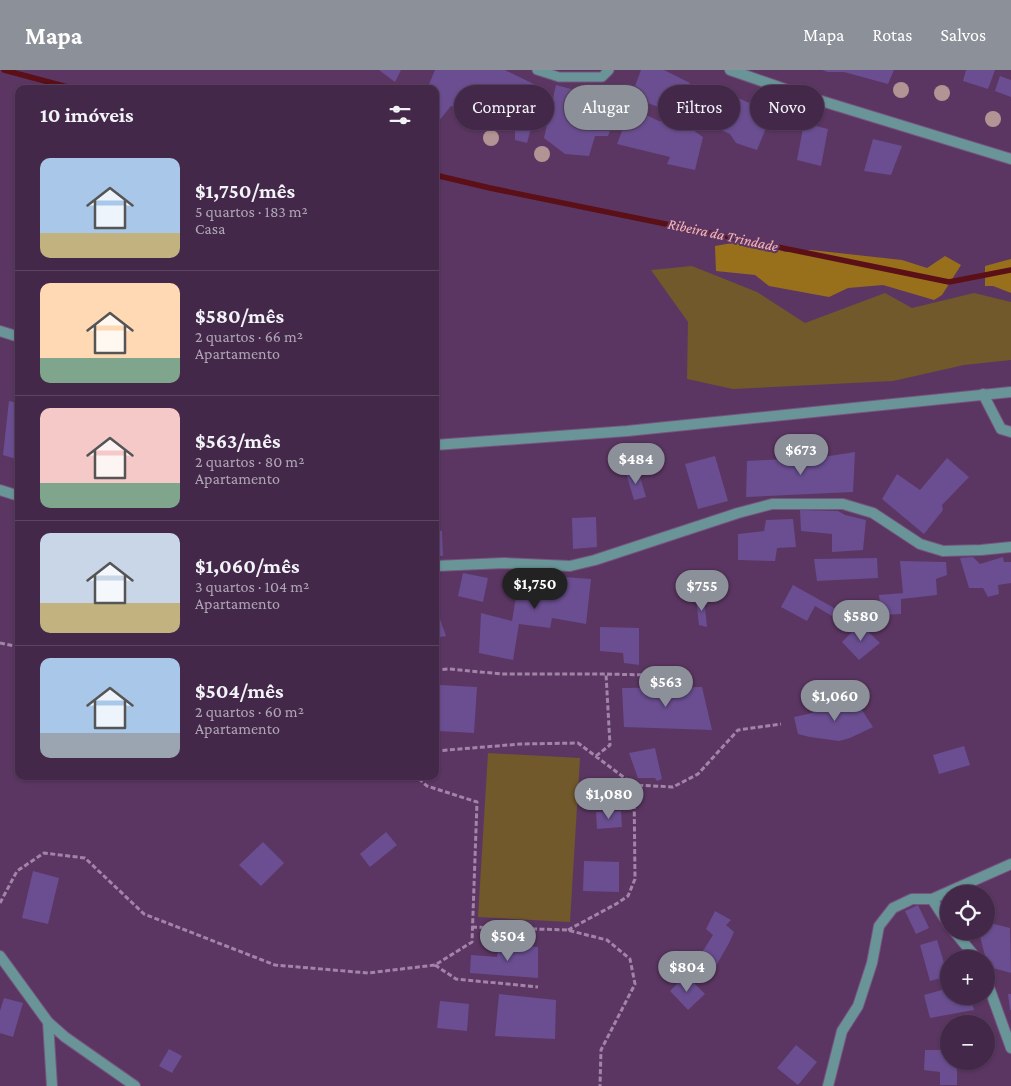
<!DOCTYPE html>
<html lang="pt">
<head>
<meta charset="utf-8">
<style>
	:root { --surface:#44284a; --page:#4b3051; --text:#f1f3f6; --muted:#afa6b5; --line:#5c4462; --accent:#8c9099 }
	body { margin:0; font-family:"Crimson Pro",serif; background:var(--page); color:var(--text); height:100vh; display:flex; flex-direction:column; font-size:19px; white-space:nowrap }
	* { box-sizing:border-box; margin:0 }
	p { font-size:16px; color:var(--muted) }
	.icon { flex:none; width:28px; height:28px; fill:none; stroke:currentColor; stroke-width:2; stroke-linecap:round; stroke-linejoin:round }
	.map { position:relative; flex:1; overflow:hidden }
	.drawer { position:absolute; left:15px; top:15px; width:424px; height:695px; display:flex; flex-direction:column; background:var(--surface); border-radius:10px; box-shadow:0 1px 4px #0004,0 0 0 1px var(--line) }
	.drawer>* { flex:none }
	.top-card { position:absolute; left:454px; top:15px; width:475px; height:45px; display:flex; gap:10px }
	.controls { position:absolute; left:940px; top:815px; display:grid; gap:10px }
	.controls a { display:grid; place-items:center; width:55px; height:55px; border-radius:50%; background:var(--surface); box-shadow:0 1px 4px #0004,0 0 0 1px var(--line); font-size:25px }
	.price { position:absolute; translate:-50% -42px; padding:0 11px; border-radius:18px; background:var(--accent); color:#fff; font-size:16px; line-height:32px; filter:drop-shadow(0 1px 2px #0008) }
	.price::after { content:''; position:absolute; left:50%; top:30px; width:15px; height:11px; margin-left:-8px; background:inherit; clip-path:polygon(0 0,100% 0,50% 100%) }
	.price.on { background:#222; color:#fff }
	ul { padding:0; list-style:none }
	li { display:flex; align-items:center; gap:15px; height:125px; padding:0 25px }
	li+li { border-top:1px solid var(--line) }
	li span { display:grid; place-items:center; flex:none; width:140px; height:100px; border-radius:10px; color:#555 }
	li>.icon { margin-inline-start:auto }
	span .icon { width:60px; height:60px; fill:#fffc; stroke-width:1 }
	li b { font-size:21px }
	h2 { display:flex; justify-content:space-between; align-items:center; height:60px; padding:0 25px; font-size:21px }
	.tag { padding:0 18px; border-radius:22px; background:var(--surface); box-shadow:0 1px 4px #0004,0 0 0 1px var(--line); font-size:18px; line-height:45px }
	.tag.on { background:var(--accent); color:#fff }
	header { display:flex; align-items:center; gap:30px; box-sizing:border-box; height:70px; padding:0 25px; background:var(--accent); color:#fff }
	header strong { font-size:24px }
	nav { display:flex; gap:28px; margin-inline-start:auto; font-size:18px }
	.map>svg:first-child { display:block }
	.green { fill:#71592b }
	.forest { fill:#98701c }
	.lines { fill:none; stroke-linecap:round; stroke-linejoin:round }
	.stream { stroke:#5b0f17; stroke-width:5.5 }
	.building { fill:#6a4e91 }
	.service-casing { stroke:#77557d; stroke-width:11 }
	.minor-casing { stroke:#77557d; stroke-width:12 }
	.tertiary-casing { stroke:#77557d; stroke-width:12 }
	.path { stroke:#a284a8; stroke-width:3; stroke-dasharray:5 2.5; stroke-linecap:butt }
	.service { stroke:#699599; stroke-width:9 }
	.minor { stroke:#699599; stroke-width:10 }
	.tertiary { stroke:#699599; stroke-width:10 }
	.tree { fill:#b19493 }
	.labels { text-anchor:middle; dominant-baseline:central; stroke-width:4; stroke-linejoin:round; paint-order:stroke }
	.water-label { font-size:15px; font-style:italic; fill:#fcb6b3; stroke:#5b3662 }
</style>
</head>
<body>
<header>
<strong>Mapa</strong>
<nav><a>Mapa</a><a>Rotas</a><a>Salvos</a></nav>
</header>
<div class="map">
<svg width="1011" height="1016" viewBox="0 0 1011 1016">
	<rect width="100%" height="100%" fill="#5b3662"/>
	<!-- green -->
	<path class="green" d="M692 196 757 222 805 253 885 223 912 238 974 223 1011 232V290L964 295 893 311 733 319 687 309 688 252 651 200Z
		M488 683 580 688 570 852 478 847Z"/>
	<!-- forest -->
	<path class="forest" d="M749 170 785 182 811 180 902 190 927 198 945 186 961 195 942 225 934 230 883 215 848 218 829 227 769 216 755 205 716 201 715 176Z
		M1011 189V223L993 216H985V196Z"/>
	<g class="lines">
		<!-- stream -->
		<path class="stream" d="M4 0 75 19
			M435 105 490 118 949 212 1011 200"/>
	</g>
	<!-- building -->
	<path class="building" d="M379 0H401L395 12Z
		M435 0H505L542 18 527 73 515 70V56L480 43 451 36 438 52 435 51V19H427Z
		M641 0H664L690 13 675 43 631 27Z
		M822 0H894L888 14 844 2H828Z
		M966 0H995L988 19 963 11Z
		M1000 6 1011 10V27L995 21Z
		M556 15 586 23V29L618 38 608 66H595L589 86 565 84 544 68Z
		M726 22 749 33 755 25 770 29 768 36 773 41 757 80 736 73 730 64 710 55Z
		M631 38 659 51 687 56 703 67 695 100 667 94 670 87 617 74Z
		M804 53 828 59 821 96 797 90Z
		M873 69 902 76 891 105 864 101Z
		M9 331 19 333V390L3 385Z
		M855 382 853 422 746 427 747 391 823 387Z
		M715 386 728 431 698 439 685 394Z
		M947 388 969 407 942 435 943 440 924 464 882 429 897 404 920 420Z
		M638 400 646 427 634 430 626 403Z
		M800 440 838 441 845 445 866 450 863 480 832 482V464L801 461Z
		M596 447 597 477 573 479 572 448Z
		M793 449 796 477 777 478 775 491 738 490V464L764 461 766 450Z
		M435 460 442 461 443 486H435Z
		M973 487 980 494 1003 487 1004 492H1011V513L998 515 999 524 988 527 983 518H969L960 488Z
		M877 488 878 508 817 511 814 489Z
		M900 491 946 492 947 505 936 509 937 525 901 529V544L881 545 879 525 903 523Z
		M463 503 488 508 483 532 458 526Z
		M507 503 591 509 586 554 552 548 550 558 519 554 513 590 479 583 481 543 512 551 517 521 507 519Z
		M793 515 836 539 832 546 815 536 807 551 781 537Z
		M704 527 707 557 699 555 696 528Z
		M435 535 446 566 435 568Z
		M860 554 880 573 859 590 842 572Z
		M600 557 639 558V595L624 593 623 583 600 581Z
		M440 615 477 617 474 663 438 661Z
		M702 617 712 660 624 657 622 618Z
		M852 625 873 657 850 668 839 671 810 667 798 664 794 647 808 644 825 639Z
		M964 676 970 695 939 704 933 685Z
		M655 678 662 709 657 711 655 708H638L629 683Z
		M621 741 622 757 597 759 596 742Z
		M386 762 397 775 370 797 360 784Z
		M263 772 284 793 261 816 239 795Z
		M584 791 619 792V822L583 821Z
		M33 801 59 808 48 854 22 848Z
		M918 835 929 858 916 864 905 841Z
		M715 841 731 850 726 855 734 862 729 873 716 896 711 893 707 900 691 896 695 883 701 884 713 865 706 859Z
		M986 852 1010 858 1011 903 993 898 992 892 986 890 980 866 982 861H986Z
		M937 870 948 906 930 911 920 875Z
		M499 874 538 877V908L470 903 471 885 497 887Z
		M686 905 705 924 688 940 670 921Z
		M949 918V926H970L974 940 930 948 924 925Z
		M499 924 556 930 555 969 495 966Z
		M1008 924H1011V940H1010Z
		M4 928 23 933 13 967 0 963V941Z
		M440 931 469 934 467 961 437 958Z
		M796 975 817 992 798 1015 777 998Z
		M169 979 182 986 172 1003 159 996Z
		M925 980H949V991H957V1015H940V1002L924 1000Z"/>
	<g class="lines">
		<defs>
			<path id="service" d="M537 0 559 7H602L609 0"/>
			<path id="minor" d="M730 0 802 25 1011 89
				M983 324 1001 359 1011 362
				M0 420 19 426
				M435 496 504 493 570 496 595 490 738 443 772 434H843L873 443 920 474 943 481 981 480 1011 477
				M949 855 932 829 1011 794
				M954 861 977 889
				M0 886 48 952 65 967 135 1016
				M986 909 1011 978
				M48 952 52 1016
				M828 1016 842 961 858 936 872 893 879 856 893 838 912 829H932"/>
			<path id="tertiary" d="M0 261 19 267
				M435 375 627 361 1011 322"/>
		</defs>
		<!-- service casing -->
		<use href="#service" class="service-casing"/>
		<!-- minor casing -->
		<use href="#minor" class="minor-casing"/>
		<!-- tertiary casing -->
		<use href="#tertiary" class="tertiary-casing"/>
		<!-- path -->
		<path class="path" d="M0 573 19 577
			M435 600 449 599 502 604H606
			M435 681 521 674 578 673 634 715 673 717 698 704 738 660 781 654
			M596 686 610 675 606 604 648 605
			M0 833 17 801 44 783 85 788 144 844 275 895 368 903 435 895 472 872 477 732 427 716 416 706
			M472 857 567 860 607 870 630 889 635 914 601 980 600 1016
			M568 860 616 834 628 826 635 809 634 715
			M435 895 456 909 538 917"/>
		<!-- service -->
		<use href="#service" class="service"/>
		<!-- minor -->
		<use href="#minor" class="minor"/>
		<!-- tertiary -->
		<use href="#tertiary" class="tertiary"/>
	</g>
	<!-- trees -->
	<g class="tree">
		<circle cx="901" cy="20" r="8"/>
		<circle cx="942" cy="23" r="8"/>
		<circle cx="534" cy="37" r="8"/>
		<circle cx="993" cy="49" r="8"/>
		<circle cx="491" cy="68" r="8"/>
		<circle cx="542" cy="84" r="8"/>
	</g>
	<g class="labels">
		<!-- water labels -->
		<g class="water-label">
			<text transform="translate(723 165) rotate(12)">Ribeira da Trindade</text>
		</g>
	</g>
</svg>
<div class="controls">
<a><svg class="icon" aria-label="locate" viewBox="0 0 24 24"><circle cx="12" cy="12" r="6"/><path d="M12 2v4M12 18v4M2 12h4M18 12h4"/></svg></a>
<a>+</a>
<a>−</a>
</div>
<b class="price" style="left:801px;top:406px">$673</b>
<b class="price" style="left:636px;top:415px">$484</b>
<b class="price on" style="left:535px;top:540px">$1,750</b>
<b class="price" style="left:702px;top:542px">$755</b>
<b class="price" style="left:861px;top:572px">$580</b>
<b class="price" style="left:666px;top:638px">$563</b>
<b class="price" style="left:835px;top:652px">$1,060</b>
<b class="price" style="left:609px;top:750px">$1,080</b>
<b class="price" style="left:508px;top:892px">$504</b>
<b class="price" style="left:687px;top:923px">$804</b>
<div class="top-card">
<a class="tag">Comprar</a>
<a class="tag on">Alugar</a>
<a class="tag">Filtros</a>
<a class="tag">Novo</a>
</div>
<section class="drawer">
<h2>10 imóveis<svg class="icon" aria-label="filters" viewBox="0 0 24 24"><path d="M4 7h16M4 17h16"/><circle cx="9" cy="7" r="2"/><circle cx="15" cy="17" r="2"/></svg></h2>
<ul>
<li><span style="background:linear-gradient(#a9c7e8 75%,#c2b280 0)"><svg class="icon" aria-label="home" viewBox="0 0 24 24"><path d="M3 11l9-7 9 7M6 9v11h12V9"/></svg></span><div><b>$1,750/mês</b><p>5 quartos · 183 m²</p><p>Casa</p></div></li>
<li><span style="background:linear-gradient(#ffd9b3 75%,#7fa58c 0)"><svg class="icon" aria-label="home" viewBox="0 0 24 24"><path d="M3 11l9-7 9 7M6 9v11h12V9"/></svg></span><div><b>$580/mês</b><p>2 quartos · 66 m²</p><p>Apartamento</p></div></li>
<li><span style="background:linear-gradient(#f6c9c9 75%,#7fa58c 0)"><svg class="icon" aria-label="home" viewBox="0 0 24 24"><path d="M3 11l9-7 9 7M6 9v11h12V9"/></svg></span><div><b>$563/mês</b><p>2 quartos · 80 m²</p><p>Apartamento</p></div></li>
<li><span style="background:linear-gradient(#c9d6e8 70%,#c2b280 0)"><svg class="icon" aria-label="home" viewBox="0 0 24 24"><path d="M3 11l9-7 9 7M6 9v11h12V9"/></svg></span><div><b>$1,060/mês</b><p>3 quartos · 104 m²</p><p>Apartamento</p></div></li>
<li><span style="background:linear-gradient(#a9c7e8 75%,#9aa5b1 0)"><svg class="icon" aria-label="home" viewBox="0 0 24 24"><path d="M3 11l9-7 9 7M6 9v11h12V9"/></svg></span><div><b>$504/mês</b><p>2 quartos · 60 m²</p><p>Apartamento</p></div></li>
</ul>
</section>
</div>
</body>
</html>
